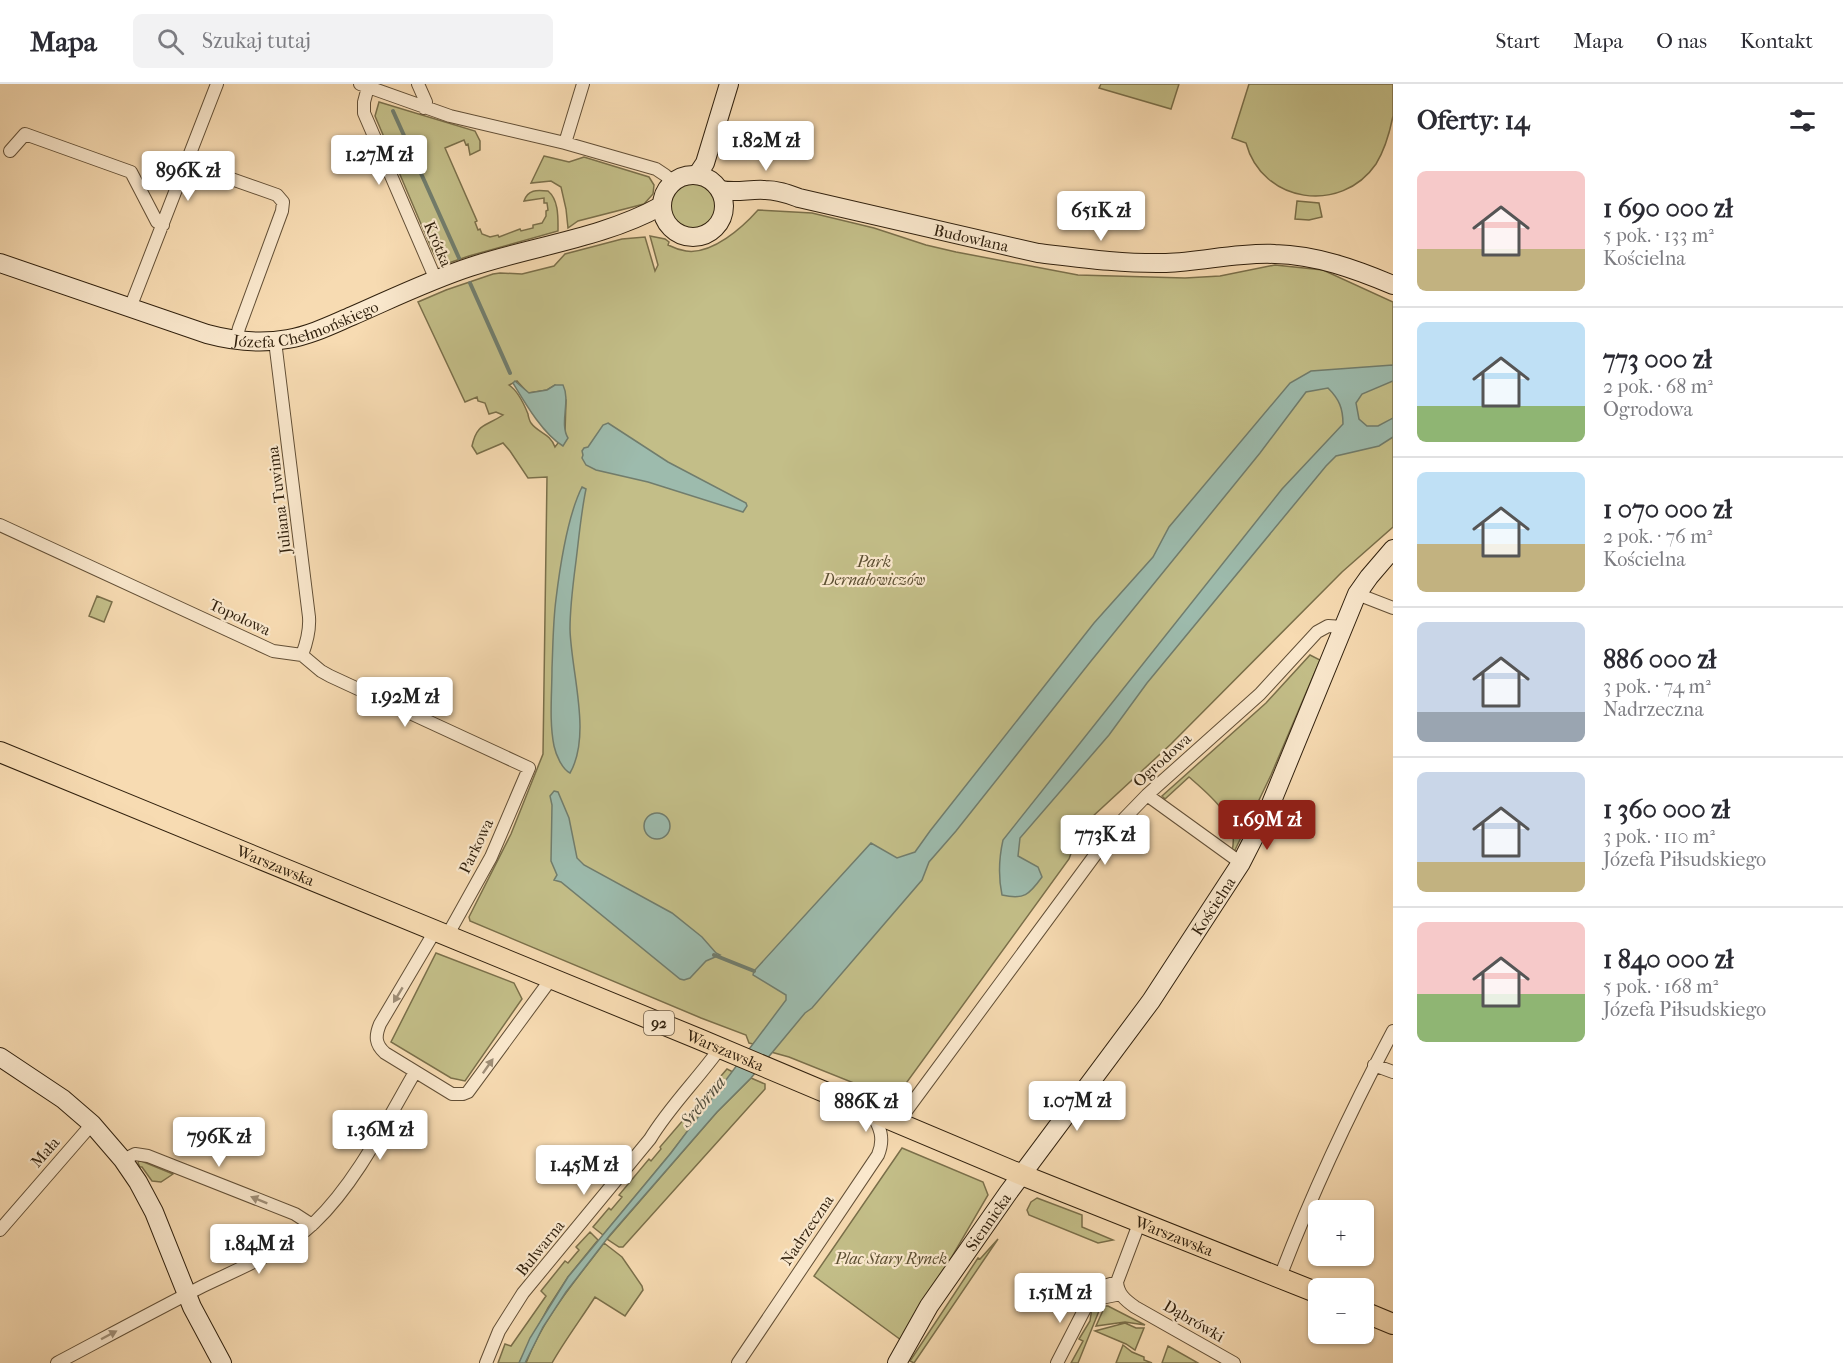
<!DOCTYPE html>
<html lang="pl">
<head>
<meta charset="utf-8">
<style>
	:root { --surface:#fff; --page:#f2f2f3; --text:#2b2b33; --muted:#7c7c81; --line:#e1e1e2; --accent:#8f2418 }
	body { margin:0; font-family:"IM FELL French Canon",serif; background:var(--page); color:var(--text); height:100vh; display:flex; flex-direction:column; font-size:22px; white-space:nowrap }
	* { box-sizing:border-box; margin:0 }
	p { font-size:20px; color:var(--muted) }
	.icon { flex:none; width:33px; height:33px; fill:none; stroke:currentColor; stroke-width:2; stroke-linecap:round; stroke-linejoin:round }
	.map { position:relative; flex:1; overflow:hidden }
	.panel { display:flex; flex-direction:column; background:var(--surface); width:450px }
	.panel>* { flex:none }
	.controls { position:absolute; left:1308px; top:1116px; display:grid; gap:12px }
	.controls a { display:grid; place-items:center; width:66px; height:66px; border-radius:9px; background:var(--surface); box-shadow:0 2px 4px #0004; font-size:30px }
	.price { position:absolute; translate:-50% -51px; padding:0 14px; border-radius:6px; background:#fff; color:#222; font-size:20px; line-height:39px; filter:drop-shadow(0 2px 3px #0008) }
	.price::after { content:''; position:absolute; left:50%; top:36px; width:18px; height:14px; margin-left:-9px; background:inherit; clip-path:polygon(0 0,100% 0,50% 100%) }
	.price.on { background:var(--accent); color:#fff }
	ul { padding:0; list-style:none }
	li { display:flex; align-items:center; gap:18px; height:150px; padding:0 24px }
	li+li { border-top:2px solid var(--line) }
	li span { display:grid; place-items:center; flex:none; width:168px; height:120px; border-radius:9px; color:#555 }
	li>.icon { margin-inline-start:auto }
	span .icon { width:72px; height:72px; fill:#fffc; stroke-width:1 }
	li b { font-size:26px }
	h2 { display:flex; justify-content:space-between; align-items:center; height:72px; padding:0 24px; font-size:26px }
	header { display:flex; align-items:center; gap:36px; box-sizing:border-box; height:84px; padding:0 30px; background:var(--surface); border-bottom:2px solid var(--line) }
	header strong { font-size:28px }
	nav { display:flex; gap:33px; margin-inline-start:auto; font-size:21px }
	.search { width:420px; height:54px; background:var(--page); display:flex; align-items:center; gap:15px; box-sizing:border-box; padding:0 21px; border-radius:9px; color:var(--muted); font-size:22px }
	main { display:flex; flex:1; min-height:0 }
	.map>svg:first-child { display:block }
	.green { fill:#c3be88; stroke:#7a6f4a; stroke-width:1.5; fill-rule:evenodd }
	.water { fill:#9dbbad; stroke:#717d6d; stroke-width:1.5 }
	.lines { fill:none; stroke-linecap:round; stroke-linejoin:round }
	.stream { stroke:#717d6d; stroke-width:4 }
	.street-casing { stroke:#624f36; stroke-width:14 }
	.secondary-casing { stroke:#30200d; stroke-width:20 }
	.primary-casing { stroke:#30200d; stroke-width:22 }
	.street { stroke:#fae8cd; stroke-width:12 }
	.secondary { stroke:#fae8cd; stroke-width:18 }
	.primary { stroke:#f7dbb2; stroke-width:20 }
	.oneway { fill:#9f8e77 }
	.labels { text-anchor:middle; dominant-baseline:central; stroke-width:4.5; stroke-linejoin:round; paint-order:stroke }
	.shield { fill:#fae8cd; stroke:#6d5c47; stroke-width:1.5 }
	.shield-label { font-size:15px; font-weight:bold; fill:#30200d }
	.street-label { font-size:16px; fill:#30200d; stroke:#fae8cd }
	.park-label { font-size:16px; font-style:italic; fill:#5c4f32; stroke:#fae8cd }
	.water-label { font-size:18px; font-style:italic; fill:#514e3d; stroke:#fae8cd }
</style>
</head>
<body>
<header>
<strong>Mapa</strong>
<div class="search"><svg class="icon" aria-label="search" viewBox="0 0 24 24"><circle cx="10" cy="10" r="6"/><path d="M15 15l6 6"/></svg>Szukaj tutaj</div>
<nav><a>Start</a><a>Mapa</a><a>O nas</a><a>Kontakt</a></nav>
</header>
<main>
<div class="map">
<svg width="1393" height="1279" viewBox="0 0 1393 1279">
	<rect width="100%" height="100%" fill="#f7dbb2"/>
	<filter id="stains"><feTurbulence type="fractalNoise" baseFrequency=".00333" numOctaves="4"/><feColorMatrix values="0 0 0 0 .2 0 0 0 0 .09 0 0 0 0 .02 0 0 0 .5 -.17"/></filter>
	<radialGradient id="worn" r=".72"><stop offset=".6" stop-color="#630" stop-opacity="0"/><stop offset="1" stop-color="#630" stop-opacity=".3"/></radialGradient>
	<!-- green -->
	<path class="green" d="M1101 0H1179L1171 25 1099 4Z
		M1249 0H1393C1393 10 1393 22 1393 32 1390 47 1384 67 1376 80 1341 131 1262 119 1246 59L1232 54Z
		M379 18 475 47 480 57V66L470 71 468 60 466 61 464 56 445 64 477 137 475 138 478 146 480 145 482 150 490 153 498 151 499 153 520 145 521 147 533 144V141L542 139 546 132V127L548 126 547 119H544V114L524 117C528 105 537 106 548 107 559 116 558 134 558 147L469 172 443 181 439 179 433 168 375 32Z
		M544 72 569 78 584 73 649 93 654 101 653 110 644 120 578 137 568 144 566 125 561 103 551 97 531 99Z
		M670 122a24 24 0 1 1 48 0a24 24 0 1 1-48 0Z
		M1297 117 1319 119 1322 133 1309 136 1295 135Z
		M758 126 812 129 874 144 926 161 956 168 1078 191 1185 194 1220 192 1275 181 1323 186 1393 218V443L1342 488 1171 660 1091 734 1076 756 1069 775 899 1009 891 1014 789 973 771 968 773 965 756 957 753 960 749 959 746 951 701 934 470 837 469 833 511 750 543 670 547 393 528 394 510 367 503 359 477 370 472 362C477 339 485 343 503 331L496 328 489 330 485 319 478 317 477 313 465 318 418 218 446 206 493 190 500 189 522 190 554 182 565 170 622 155 645 153 655 187 658 181 650 152 665 155 669 158 668 161C674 164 680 166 686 167 712 171 743 143 758 126ZM517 297 528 309 547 306 555 301 566 316 565 350 555 363C550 349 538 349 531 339 530 338 528 332 528 330 524 320 518 307 509 301Z
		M97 512 112 518 104 538 89 532Z
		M1310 571 1320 576 1271 691 1235 766 1232 767C1240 735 1211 712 1189 693L1165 715 1162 712 1266 619Z
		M436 869 514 899 522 915 465 997 451 994 391 958Z
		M727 985 733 988 671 1069 603 1151 593 1143 609 1124 611 1126 622 1113 619 1111 649 1075 651 1077 661 1065 660 1063Z
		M751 994 765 1000V1005L756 1015 623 1163H619L607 1155 717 1028Z
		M902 1064 983 1098 988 1111 916 1234 901 1256 814 1192Z
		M139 1076 173 1090 161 1098 152 1097 142 1083H140L138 1079Z
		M1037 1114 1082 1131V1143L1113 1156 1098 1159 1029 1131 1027 1126 1031 1118Z
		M590 1148 598 1156 568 1193 548 1224 519 1279H498L505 1260 511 1262 546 1212 541 1207 565 1177 568 1179 579 1166 576 1163Z
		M998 1155 914 1279 910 1277 978 1174 980 1175Z
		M604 1159 622 1173 642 1202 643 1206 625 1232 595 1213C581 1235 565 1256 552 1279H526C543 1234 575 1197 604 1159Z
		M1105 1222H1108L1145 1241 1125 1238 1096 1242Z
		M1092 1224 1099 1227 1078 1279H1071L1083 1257 1079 1255 1090 1237Z
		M1125 1239 1136 1244H1144L1135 1266 1126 1260 1095 1247Z
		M1123 1261 1132 1268 1144 1273V1276L1152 1279H1116Z
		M1168 1262 1198 1279H1162Z"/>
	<!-- water -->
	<path class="water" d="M1393 281V297L1362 310 1356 319 1359 335 1367 342H1378L1393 334V353L1379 362 1336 372 1326 382 1147 599 1109 651 1020 754 1018 772 1038 783 1042 793C1029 811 1024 816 1002 811 998 792 999 774 1003 756L1282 405 1343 340C1343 324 1339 315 1328 304L1306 308 1260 369 1091 577 956 747 929 778 922 796 812 924 805 929 751 994 717 1028 610 1151 566 1208 543 1243 525 1279H519L530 1254 568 1193 671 1069 786 916V911L753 891 754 887 871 759 897 774 915 768 930 747 1094 539 1153 473 1169 443 1290 299 1311 287Z
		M515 297 529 309 547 306 555 301H563C571 317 559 339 568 354L563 362C543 350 525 319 513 299Z
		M608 339 668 378 746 419 747 422 743 428 648 398 596 386 586 381 582 374 583 371 582 367 584 364 588 363 603 341Z
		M582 403 586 405C581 429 579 453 576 477 573 500 570 522 570 545 571 588 592 651 570 689 562 685 556 671 554 662 549 637 552 610 552 584 553 561 553 538 556 515 560 482 567 433 582 403Z
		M554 707 558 708 569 734 577 774 584 781 672 829 702 853 716 869 720 871 706 877 690 894 684 896 680 895 561 798 554 796 557 791 551 777 552 721 550 712Z
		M644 742a13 13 0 1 1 26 0a13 13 0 1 1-26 0Z"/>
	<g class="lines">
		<!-- stream -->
		<path class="stream" d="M393 27 459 174
			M470 199 510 289
			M714 871 754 887"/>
		<defs>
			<path id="street" d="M360 0 450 32 565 59 656 85 665 91 673 98
				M418 0 426 18 424 24
				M368 3 364 18V29L436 196
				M565 59 583 0
				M10 67 25 50 131 88 157 138 163 141
				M186 79 277 111 283 118 282 127 239 244 236 256
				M130 224 217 0
				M275 257 309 533C310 547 307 558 302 571
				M0 441 273 567 302 571 321 587 330 592 529 684 491 773 447 852
				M1357 510 1393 524
				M1147 711 1241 779
				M435 847 380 940C375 952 375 960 385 969L452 1010H463L468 1008 551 895
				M1374 981 1393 988
				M898 1038 1115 744 1147 711 1260 610 1317 548 1328 542 1343 543
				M123 1076 135 1070 148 1072 295 1130 312 1141
				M1140 1137 1117 1198C1118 1210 1125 1216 1135 1223L1234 1279
				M0 1146 92 1040
				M1280 1193C1312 1109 1351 1026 1393 947
				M1091 1216 1121 1210
				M57 1279C106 1253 154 1227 203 1202 238 1185 286 1166 314 1139 356 1099 386 1038 415 988
				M486 1279 499 1247 523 1209 650 1055C670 1022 698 995 720 964
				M738 1279 878 1071C885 1054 880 1043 871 1028
				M1057 1279 1095 1205 1117 1198"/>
			<g id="secondary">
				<path d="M697 91 705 79 729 0"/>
				<circle cx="693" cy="122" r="31"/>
				<path id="s1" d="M721 106C736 109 750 105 765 106 778 106 788 110 799 114L1038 169C1080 174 1123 180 1166 179 1202 178 1238 168 1275 170 1316 171 1355 185 1393 201"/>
				<path id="s2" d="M0 179 207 250C233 257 261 260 288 255 311 251 331 241 352 232 391 215 430 196 470 183 533 162 603 154 661 122"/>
				<path d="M0 973 63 1015 92 1040 123 1076 138 1098 154 1128 192 1223 222 1279"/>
				<path id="s3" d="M897 1279 929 1222 1008 1109 1151 917 1241 779 1270 722 1357 510 1369 493 1393 465"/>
			</g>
			<g id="primary">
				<path id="s4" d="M0 668 699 955 1022 1091 1318 1209"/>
				<path d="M1364 1228 1393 1240"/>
			</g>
		</defs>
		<!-- street casing -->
		<use href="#street" class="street-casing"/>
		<!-- secondary casing -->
		<use href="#secondary" class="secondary-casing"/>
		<!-- primary casing -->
		<use href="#primary" class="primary-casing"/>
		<!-- street -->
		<use href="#street" class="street"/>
		<!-- secondary -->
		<use href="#secondary" class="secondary"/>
		<!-- primary -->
		<use href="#primary" class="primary"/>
	</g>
	<!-- one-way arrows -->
	<defs><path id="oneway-solid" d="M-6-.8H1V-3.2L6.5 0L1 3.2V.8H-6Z" transform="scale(1.5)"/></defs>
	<g class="oneway">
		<use href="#oneway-solid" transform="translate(398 911) rotate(121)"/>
		<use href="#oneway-solid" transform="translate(488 982) rotate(-55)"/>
		<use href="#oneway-solid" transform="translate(259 1116) rotate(-158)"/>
		<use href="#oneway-solid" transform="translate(109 1251) rotate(-28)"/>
	</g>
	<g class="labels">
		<!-- shield labels -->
		<rect class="shield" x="644" y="927" width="30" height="24" rx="4.5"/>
		<g class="shield-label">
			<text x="659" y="939">92</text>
		</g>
		<!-- street labels -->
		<g class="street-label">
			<text stroke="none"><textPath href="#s1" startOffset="256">Budowlana</textPath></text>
			<text transform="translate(438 160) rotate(67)">Krótka</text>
			<text stroke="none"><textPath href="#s2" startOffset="321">Józefa Chełmońskiego</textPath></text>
			<text transform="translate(279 416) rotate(-97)">Juliana Tuwima</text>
			<text transform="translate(240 533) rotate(25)">Topolowa</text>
			<text transform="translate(1162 676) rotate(-42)">Ogrodowa</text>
			<text transform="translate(476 762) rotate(-64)">Parkowa</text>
			<text stroke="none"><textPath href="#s4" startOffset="298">Warszawska</textPath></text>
			<text stroke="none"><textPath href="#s3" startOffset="556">Kościelna</textPath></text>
			<text stroke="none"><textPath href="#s4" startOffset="784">Warszawska</textPath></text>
			<text transform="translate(45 1068) rotate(-49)">Mała</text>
			<text stroke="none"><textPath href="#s3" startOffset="168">Siennicka</textPath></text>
			<text transform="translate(807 1146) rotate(-56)">Nadrzeczna</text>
			<text stroke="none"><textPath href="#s4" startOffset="1270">Warszawska</textPath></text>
			<text transform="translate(540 1164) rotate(-51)">Bulwarna</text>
			<text transform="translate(1194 1237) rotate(30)">Dąbrówki</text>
		</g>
		<!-- park labels -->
		<g class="park-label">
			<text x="874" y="477">Park<tspan x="874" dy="18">Dernałowiczów</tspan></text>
			<text x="891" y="1174">Plac Stary Rynek</text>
		</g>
		<!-- water labels -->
		<g class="water-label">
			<text transform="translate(703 1018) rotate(-50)">Srebrna</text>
		</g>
	</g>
	<rect width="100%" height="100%" filter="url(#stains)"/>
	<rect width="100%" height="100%" fill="url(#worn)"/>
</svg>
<div class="controls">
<a>+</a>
<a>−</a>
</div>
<b class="price" style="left:766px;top:88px">1.82M zł</b>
<b class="price" style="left:379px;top:102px">1.27M zł</b>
<b class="price" style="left:188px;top:118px">896K zł</b>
<b class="price" style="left:1101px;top:158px">651K zł</b>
<b class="price" style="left:405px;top:644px">1.92M zł</b>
<b class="price on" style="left:1267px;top:767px">1.69M zł</b>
<b class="price" style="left:1105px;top:782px">773K zł</b>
<b class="price" style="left:1077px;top:1048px">1.07M zł</b>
<b class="price" style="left:866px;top:1049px">886K zł</b>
<b class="price" style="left:380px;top:1077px">1.36M zł</b>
<b class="price" style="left:219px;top:1084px">796K zł</b>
<b class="price" style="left:584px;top:1112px">1.45M zł</b>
<b class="price" style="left:259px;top:1191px">1.84M zł</b>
<b class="price" style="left:1060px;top:1240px">1.51M zł</b>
</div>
<section class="panel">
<h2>Oferty: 14<svg class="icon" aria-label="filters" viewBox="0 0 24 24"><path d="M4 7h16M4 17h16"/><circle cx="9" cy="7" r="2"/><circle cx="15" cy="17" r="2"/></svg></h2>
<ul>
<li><span style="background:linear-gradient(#f6c9c9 65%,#c2b280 0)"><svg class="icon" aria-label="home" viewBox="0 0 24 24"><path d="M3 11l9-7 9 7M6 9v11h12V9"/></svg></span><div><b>1 690 000 zł</b><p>5 pok. · 133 m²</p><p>Kościelna</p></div></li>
<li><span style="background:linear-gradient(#bfe0f5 70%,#8fb573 0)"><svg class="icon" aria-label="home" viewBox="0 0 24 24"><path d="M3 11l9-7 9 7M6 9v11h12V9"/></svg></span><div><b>773 000 zł</b><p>2 pok. · 68 m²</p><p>Ogrodowa</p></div></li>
<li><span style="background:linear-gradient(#bfe0f5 60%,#c2b280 0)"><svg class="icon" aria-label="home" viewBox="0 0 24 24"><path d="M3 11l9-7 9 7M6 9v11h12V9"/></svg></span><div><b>1 070 000 zł</b><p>2 pok. · 76 m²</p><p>Kościelna</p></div></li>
<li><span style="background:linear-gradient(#c9d6e8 75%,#9aa5b1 0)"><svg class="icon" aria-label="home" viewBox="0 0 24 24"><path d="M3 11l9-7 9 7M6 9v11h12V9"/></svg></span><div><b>886 000 zł</b><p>3 pok. · 74 m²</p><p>Nadrzeczna</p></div></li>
<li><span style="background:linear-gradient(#c9d6e8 75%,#c2b280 0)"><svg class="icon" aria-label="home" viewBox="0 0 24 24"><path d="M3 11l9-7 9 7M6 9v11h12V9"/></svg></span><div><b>1 360 000 zł</b><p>3 pok. · 110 m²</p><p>Józefa Piłsudskiego</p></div></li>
<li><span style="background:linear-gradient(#f6c9c9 60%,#8fb573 0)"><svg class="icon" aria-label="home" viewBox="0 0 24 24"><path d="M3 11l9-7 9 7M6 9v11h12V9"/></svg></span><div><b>1 840 000 zł</b><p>5 pok. · 168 m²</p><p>Józefa Piłsudskiego</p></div></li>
</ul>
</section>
</main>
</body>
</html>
